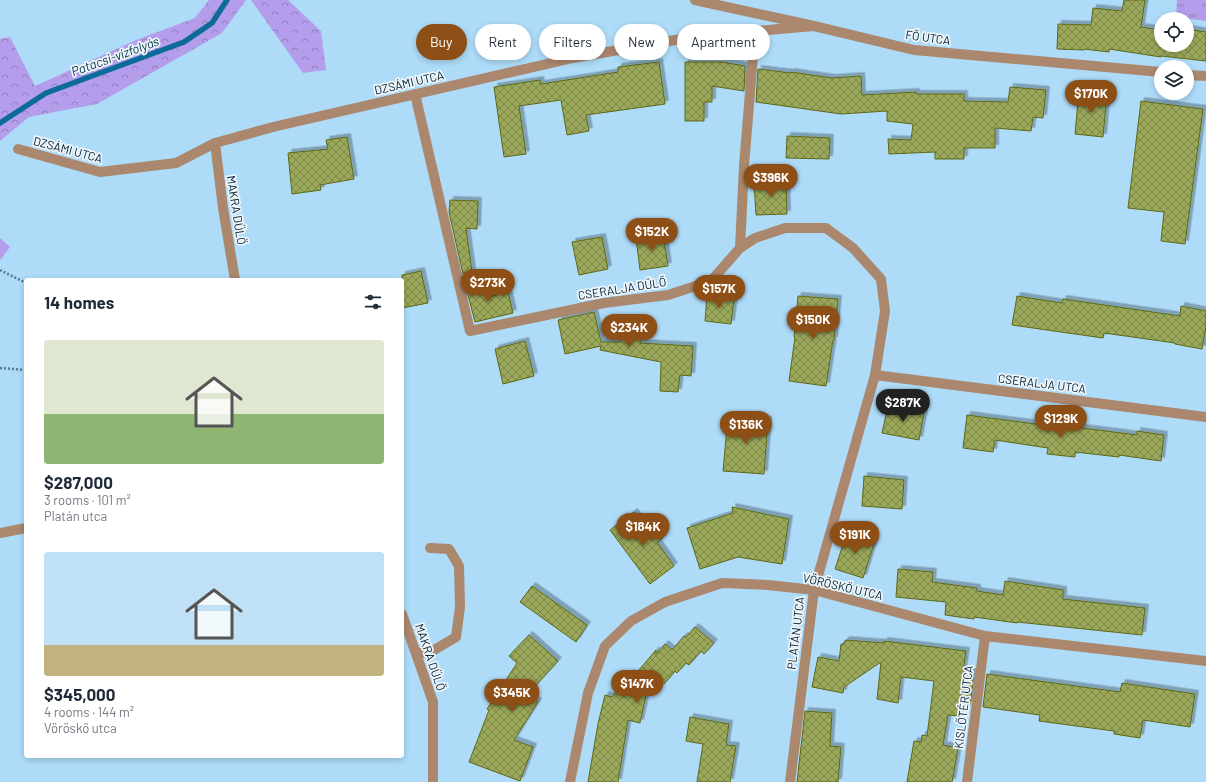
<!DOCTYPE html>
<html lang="en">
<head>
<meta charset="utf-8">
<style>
	:root { --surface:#fff; --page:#f2f2f3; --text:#1f2937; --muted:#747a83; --accent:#8e4f16 }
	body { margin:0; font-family:Barlow,sans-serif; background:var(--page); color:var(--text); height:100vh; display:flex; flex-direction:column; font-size:15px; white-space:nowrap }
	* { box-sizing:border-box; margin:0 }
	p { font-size:13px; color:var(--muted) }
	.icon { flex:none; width:22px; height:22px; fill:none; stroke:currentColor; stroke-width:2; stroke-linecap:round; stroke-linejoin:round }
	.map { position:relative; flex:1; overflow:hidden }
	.drawer { position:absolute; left:24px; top:278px; width:380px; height:480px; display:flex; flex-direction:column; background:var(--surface); border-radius:4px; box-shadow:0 2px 6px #0003 }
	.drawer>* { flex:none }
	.guide { position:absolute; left:416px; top:24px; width:380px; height:36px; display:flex; gap:8px }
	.fabs { position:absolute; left:1154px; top:12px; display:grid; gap:8px }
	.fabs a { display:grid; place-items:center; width:40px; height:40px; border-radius:50%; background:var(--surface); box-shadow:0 2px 6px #0003; font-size:20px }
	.price { position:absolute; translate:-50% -34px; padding:0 9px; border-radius:14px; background:var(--accent); color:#fff; font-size:13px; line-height:26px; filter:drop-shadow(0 1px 2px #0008) }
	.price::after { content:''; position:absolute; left:50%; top:24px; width:12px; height:9px; margin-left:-6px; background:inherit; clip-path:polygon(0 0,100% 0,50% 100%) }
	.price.selected { background:#222; color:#fff }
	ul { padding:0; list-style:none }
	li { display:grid; align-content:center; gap:8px; height:212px; padding:0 20px }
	li span { display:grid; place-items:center; height:124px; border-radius:4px; color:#555 }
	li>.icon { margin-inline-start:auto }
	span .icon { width:72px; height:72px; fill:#fffc; stroke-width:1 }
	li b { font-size:17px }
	h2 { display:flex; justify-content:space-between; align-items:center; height:48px; padding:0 20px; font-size:17px }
	.tag { padding:0 14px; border-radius:18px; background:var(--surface); box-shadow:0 2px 6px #0003; font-size:14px; line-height:36px }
	.tag.selected { background:var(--accent); color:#fff }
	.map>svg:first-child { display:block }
	.grass { fill:url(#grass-tufts) }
	.forest { fill:url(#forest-crowns) }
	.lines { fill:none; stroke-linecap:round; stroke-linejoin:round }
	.stream { stroke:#0c6b98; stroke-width:5.5 }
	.building { fill:url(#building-cross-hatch); stroke:#5d6814; filter:url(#shadow) }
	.path { stroke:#53788f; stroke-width:2.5; stroke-dasharray:2 2; stroke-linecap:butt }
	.street { stroke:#ab876d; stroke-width:10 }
	.labels { text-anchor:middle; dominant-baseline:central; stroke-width:3.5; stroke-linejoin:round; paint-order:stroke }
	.street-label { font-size:12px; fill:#001d2f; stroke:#eef6fb }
	.water-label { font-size:13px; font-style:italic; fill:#07354d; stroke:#eef6fb }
</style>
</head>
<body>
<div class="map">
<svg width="1206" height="782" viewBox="0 0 1206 782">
	<defs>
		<pattern id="grass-tufts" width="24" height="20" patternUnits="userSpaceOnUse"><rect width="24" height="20" fill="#b49eeb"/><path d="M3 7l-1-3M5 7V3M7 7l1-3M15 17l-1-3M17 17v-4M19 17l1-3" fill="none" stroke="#9080bf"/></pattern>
		<pattern id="forest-crowns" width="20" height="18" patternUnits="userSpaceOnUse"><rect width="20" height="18" fill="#b49eeb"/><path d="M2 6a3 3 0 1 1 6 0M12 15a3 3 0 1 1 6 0" fill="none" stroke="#9080bf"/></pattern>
		<pattern id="building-cross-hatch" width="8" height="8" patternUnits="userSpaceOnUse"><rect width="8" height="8" fill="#9ba85a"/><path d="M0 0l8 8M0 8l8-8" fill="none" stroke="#7c884b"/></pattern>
		<filter id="shadow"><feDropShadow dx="3.5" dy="-3.5" stdDeviation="0" flood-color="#0004"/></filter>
	</defs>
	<rect width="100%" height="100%" fill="#addbf8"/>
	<!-- grass -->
	<path class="grass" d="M1177 0H1206V21L1176 17Z"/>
	<!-- forest -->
	<path class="forest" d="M209 0H246L222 33 97 104 29 117 0 141V39L10 37 35 86 136 40 195 18Z
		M251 0H288L321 31 326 70 303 73Z
		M0 238 10 247 0 260Z"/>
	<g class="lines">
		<!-- stream -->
		<path class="stream" d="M0 123 46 93 184 42 212 23 227 0"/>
	</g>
	<!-- building -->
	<path class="building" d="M1124 0H1145L1141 27 1161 30V45H1187V29L1206 32V61L1161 56V57L1109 49V52L1084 49V50L1057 49 1058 24 1091 25 1093 8 1122 11Z
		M659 62 665 104 586 115 589 131 567 135 561 100 519 106 526 154 504 157 494 87 540 80 541 84 618 72V67Z
		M685 62H722L745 66 744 91 712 86V102H704V121H685Z
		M758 69 791 73V72L832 78 861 76 862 95 916 92V94H964V101L1008 102 1010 87 1046 90 1043 118 1033 117 1031 131 995 128V148H964V159H935V152L889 154 888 139 911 140 913 124 887 121V111L841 114 756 102Z
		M1079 90 1107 93 1103 137 1075 134Z
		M1141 101 1203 109 1185 244 1161 241 1164 212 1128 208Z
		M787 136 830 138 829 159 786 158Z
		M347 137 354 179 320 185 321 190 292 194 288 153 328 149 326 140Z
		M786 181 787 214 756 215 754 183Z
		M450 200 478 201 477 229 466 228 472 272 463 274 449 212Z
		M663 234 668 266 640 270 636 238Z
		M602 237 608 269 579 275 572 242Z
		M421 271 428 303 402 308V275Z
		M485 282 489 297 508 292 513 313 475 322 466 287Z
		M707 295 734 298 731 324 705 321Z
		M798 296 838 299 834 340H833L826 386 789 381 795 337H794Z
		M1017 296 1062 303 1063 299 1180 316 1181 306 1206 311V326L1202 349 1175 344V343L1104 333 1103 338 1012 325Z
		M594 312 601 342H621L625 321 644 325 640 343 693 346 691 376 680 375 678 392 660 391 661 362 600 350 601 346 565 354 558 320Z
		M525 341 534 376 503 384 495 349Z
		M888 406 924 413 919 440 882 433Z
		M967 415 1051 426V424L1137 435V431L1164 435 1161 461 1119 455V457L1075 452V457L1047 454 1048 448 995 440 993 452 963 448Z
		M728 416 768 420 764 474 723 471Z
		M864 476 904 480 902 509 862 506Z
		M732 507 789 519 782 564 738 557 700 569 687 528 733 513Z
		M634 512 642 523 649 519 663 538 657 542 674 566 650 584 610 530Z
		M847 532 875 541 863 578 835 569Z
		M898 569 933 572 932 582 977 588V591L1003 595 1005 581 1063 590V599L1145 608 1142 635 1017 622V623L974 617V619L945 615 946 602 896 597Z
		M532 586 587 625 576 642 520 602Z
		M695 627 714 643 704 654 701 651 689 665 686 663 677 673 675 671 664 684 651 672 640 723 628 720 618 782H588L598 724 605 695 612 697 630 673 634 676 656 650V654L665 644 672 650 684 636 686 637Z
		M529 635 558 661 527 695 538 702 514 740 533 747 520 781 469 762 489 710 487 709 517 663 509 656Z
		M846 640 884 643V641L966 651 963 671 974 672 970 705 959 704 958 716 948 715 943 745 958 748 952 782H907L914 741 921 742 922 735 927 736 934 681 901 677 898 703 877 699 881 662 844 687 843 693 812 687 818 657 839 661 841 644H843Z
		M987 674 1120 692 1122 683 1195 694 1190 727 1143 720 1140 738 1114 734V731L1039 721 1040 715 983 707Z
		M805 711 832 713 830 746 841 747 838 782H797Z
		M690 717 729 724 726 745 736 746 730 782H697L703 744 686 741Z"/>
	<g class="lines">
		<!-- path -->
		<path class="path" d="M0 270 26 283
			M0 368 26 370"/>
		<!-- street -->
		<path class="street" d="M695 0 814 26 914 50 1161 72
			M1187 75 1206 76
			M415 94 470 331 604 303 668 295 711 281 740 248 755 238 785 228H826L853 248 881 279 885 311 875 375 814 590 790 782
			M215 143 223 208 235 280
			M18 149 100 172 176 163 215 143 273 127 573 58 698 36 814 26
			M740 248 744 166 755 31
			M875 375 1206 417
			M0 533 26 528
			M402 614 433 702V782
			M416 653H429L456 637 460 607 459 566 449 549 430 548
			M570 782 588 693 605 646 631 621 665 602 722 583 768 585 814 590 985 636 1206 661
			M967 782 985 636"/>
	</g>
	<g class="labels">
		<!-- street labels -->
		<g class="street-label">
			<text transform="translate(928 37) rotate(8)">FŐ UTCA</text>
			<text transform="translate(409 82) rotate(-13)">DZSÁMI UTCA</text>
			<text transform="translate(68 149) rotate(15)">DZSÁMI UTCA</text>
			<text transform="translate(237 210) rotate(81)">MAKRA DŰLŐ</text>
			<text transform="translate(622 288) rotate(-9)">CSERALJA DŰLŐ</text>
			<text transform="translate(1042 383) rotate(7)">CSERALJA UTCA</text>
			<text transform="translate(843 586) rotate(13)">VÖRÖSKŐ UTCA</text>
			<text transform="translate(795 633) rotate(-83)">PLATÁN UTCA</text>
			<text transform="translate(431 657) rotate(71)">MAKRA DŰLŐ</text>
			<text transform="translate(963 707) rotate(-83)">KISLŐTÉR UTCA</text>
		</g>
		<!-- water labels -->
		<g class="water-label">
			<text transform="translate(115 56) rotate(-20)">Patacsi-vízfolyás</text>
		</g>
	</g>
</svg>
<div class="fabs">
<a><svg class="icon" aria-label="locate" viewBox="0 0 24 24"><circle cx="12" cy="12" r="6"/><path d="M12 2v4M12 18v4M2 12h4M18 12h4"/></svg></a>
<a><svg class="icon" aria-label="layers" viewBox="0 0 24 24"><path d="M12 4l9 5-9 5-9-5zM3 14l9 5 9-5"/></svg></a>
</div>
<b class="price" style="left:1091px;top:114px">$170K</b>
<b class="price" style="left:771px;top:198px">$396K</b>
<b class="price" style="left:652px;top:252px">$152K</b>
<b class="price" style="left:488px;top:303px">$273K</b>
<b class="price" style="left:719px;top:309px">$157K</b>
<b class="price" style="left:813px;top:340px">$150K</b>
<b class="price" style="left:629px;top:348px">$234K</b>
<b class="price selected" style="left:903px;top:423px">$287K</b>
<b class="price" style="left:1061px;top:439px">$129K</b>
<b class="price" style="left:746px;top:445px">$136K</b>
<b class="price" style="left:643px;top:547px">$184K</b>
<b class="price" style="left:855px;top:555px">$191K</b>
<b class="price" style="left:637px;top:704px">$147K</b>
<b class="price" style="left:512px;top:713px">$345K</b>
<div class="guide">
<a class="tag selected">Buy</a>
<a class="tag">Rent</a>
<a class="tag">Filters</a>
<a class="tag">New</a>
<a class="tag">Apartment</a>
</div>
<section class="drawer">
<h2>14 homes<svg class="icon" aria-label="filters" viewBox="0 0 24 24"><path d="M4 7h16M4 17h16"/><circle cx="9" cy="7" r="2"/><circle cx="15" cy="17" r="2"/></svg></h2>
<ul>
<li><span style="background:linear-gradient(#dfe7d0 60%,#8fb573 0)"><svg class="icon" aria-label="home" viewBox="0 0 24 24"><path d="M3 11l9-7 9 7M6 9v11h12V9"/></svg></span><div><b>$287,000</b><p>3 rooms · 101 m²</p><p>Platán utca</p></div></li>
<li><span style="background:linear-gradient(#bfe0f5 75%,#c2b280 0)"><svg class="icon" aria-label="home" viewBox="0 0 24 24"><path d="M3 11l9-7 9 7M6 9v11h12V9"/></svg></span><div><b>$345,000</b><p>4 rooms · 144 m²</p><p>Vöröskő utca</p></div></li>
</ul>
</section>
</div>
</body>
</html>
